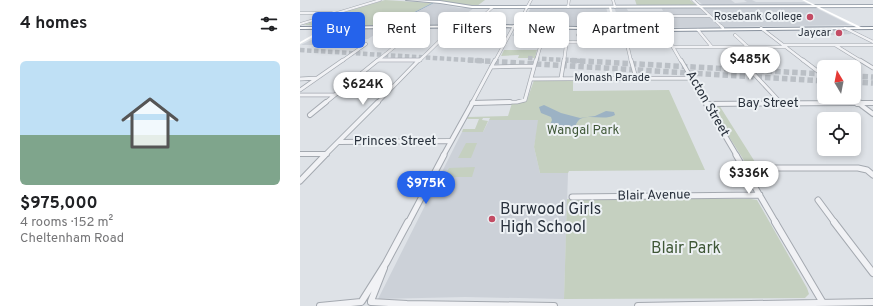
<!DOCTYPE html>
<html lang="en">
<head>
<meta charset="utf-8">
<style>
	:root { --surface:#fff; --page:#f6f6f6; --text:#202124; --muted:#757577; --accent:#2563eb }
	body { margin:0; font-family:Overpass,sans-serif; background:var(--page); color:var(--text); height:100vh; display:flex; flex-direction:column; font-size:15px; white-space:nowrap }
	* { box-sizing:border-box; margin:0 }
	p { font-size:13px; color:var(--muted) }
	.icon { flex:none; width:22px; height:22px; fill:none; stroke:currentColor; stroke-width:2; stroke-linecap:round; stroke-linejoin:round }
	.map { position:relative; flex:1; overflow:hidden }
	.side { display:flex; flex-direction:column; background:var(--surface); width:300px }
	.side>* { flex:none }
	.hud { position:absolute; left:12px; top:12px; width:380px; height:36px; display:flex; gap:8px }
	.needle { width:26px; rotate:350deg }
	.fabs { position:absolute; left:517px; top:60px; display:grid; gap:8px }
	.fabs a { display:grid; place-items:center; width:44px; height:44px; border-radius:6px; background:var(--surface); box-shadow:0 2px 6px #0003; font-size:20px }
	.price { position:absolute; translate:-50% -34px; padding:0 9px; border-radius:14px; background:#fff; color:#222; font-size:13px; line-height:26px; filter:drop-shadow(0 1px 2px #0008) }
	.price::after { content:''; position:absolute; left:50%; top:24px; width:12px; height:9px; margin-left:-6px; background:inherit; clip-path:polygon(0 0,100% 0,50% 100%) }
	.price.active { background:var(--accent); color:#fff }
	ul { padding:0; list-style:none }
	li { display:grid; align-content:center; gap:8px; height:212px; padding:0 20px }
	li span { display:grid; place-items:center; height:124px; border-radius:6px; color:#555 }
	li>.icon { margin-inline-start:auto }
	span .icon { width:72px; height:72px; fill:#fffc; stroke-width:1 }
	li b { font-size:17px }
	h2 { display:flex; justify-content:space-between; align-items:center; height:48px; padding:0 20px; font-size:17px }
	.tag { padding:0 14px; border-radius:6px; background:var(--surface); box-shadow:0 2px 6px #0003; font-size:14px; line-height:36px }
	.tag.active { background:var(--accent); color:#fff }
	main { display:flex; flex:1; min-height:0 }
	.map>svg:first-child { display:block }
	.built { fill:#ccd1d8 }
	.green { fill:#c5d0c0 }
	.water { fill:#9cb2c4 }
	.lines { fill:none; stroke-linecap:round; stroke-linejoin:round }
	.stream { stroke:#9cb2c4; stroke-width:1 }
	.highway-tunnel-far1 { stroke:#babfc5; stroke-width:4.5; stroke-dasharray:4.5 2.5; stroke-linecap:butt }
	.highway-tunnel { stroke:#babfc5; stroke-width:5.5; stroke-dasharray:5.5 3; stroke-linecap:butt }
	.street-far5-casing { stroke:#a4a9b0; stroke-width:3 }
	.street-far4-casing { stroke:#a4a9b0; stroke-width:3.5 }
	.street-far3-casing { stroke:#a4a9b0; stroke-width:4.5 }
	.street-far2-casing { stroke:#a4a9b0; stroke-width:6 }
	.street-far1-casing { stroke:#a4a9b0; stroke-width:7 }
	.street-casing { stroke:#a4a9b0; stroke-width:8 }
	.primary-casing { stroke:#9fa7b1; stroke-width:2 }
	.highway-casing { stroke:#87909c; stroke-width:2 }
	.street-far5 { stroke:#f1f2f5; stroke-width:2 }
	.street-far4 { stroke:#f1f2f5; stroke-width:2.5 }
	.street-far3 { stroke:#f1f2f5; stroke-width:3 }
	.street-far2 { stroke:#f1f2f5; stroke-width:4 }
	.street-far1 { stroke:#f1f2f5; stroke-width:5 }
	.street { stroke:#f1f2f5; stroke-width:6 }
	.secondary { fill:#fff; fill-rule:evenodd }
	.primary { fill:#fff; fill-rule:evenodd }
	.highway { fill:#fff; fill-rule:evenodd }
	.poi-dot { fill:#c34c64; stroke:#edf1f4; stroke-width:1.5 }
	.labels { text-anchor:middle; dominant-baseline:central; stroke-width:4; stroke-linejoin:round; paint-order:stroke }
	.far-poi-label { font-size:11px; fill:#29313c; stroke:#edf1f4; text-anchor:end }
	.far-street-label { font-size:11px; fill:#29313c; stroke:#edf1f4 }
	.street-label { font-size:13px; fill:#29313c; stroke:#edf1f4 }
	.park-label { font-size:13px; fill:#3f5737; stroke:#edf1f4 }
	.near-poi-label { font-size:16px; fill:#29313c; stroke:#edf1f4; text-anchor:start }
	.near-park-label { font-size:16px; fill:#3f5737; stroke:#edf1f4 }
</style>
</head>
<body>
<main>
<section class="side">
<h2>4 homes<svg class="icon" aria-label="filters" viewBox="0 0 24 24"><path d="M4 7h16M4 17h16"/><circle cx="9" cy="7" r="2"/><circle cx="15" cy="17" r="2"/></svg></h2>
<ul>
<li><span style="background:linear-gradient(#bfe0f5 60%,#7fa58c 0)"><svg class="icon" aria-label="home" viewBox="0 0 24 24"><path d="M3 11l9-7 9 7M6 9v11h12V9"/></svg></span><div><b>$975,000</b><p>4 rooms · 152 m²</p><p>Cheltenham Road</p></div></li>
</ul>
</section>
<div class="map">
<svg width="573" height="306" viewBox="0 0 573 306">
	<rect width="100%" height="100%" fill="#dee2e7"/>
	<!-- built -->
	<path class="built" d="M397 0H431L435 3 447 2 444 0H452L456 2H504L510 5H403Z
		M134 3 160 8H174L152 24 92 25Z
		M306 7 310 23H294L286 21 289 26 221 23 231 8Z
		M314 7H326L328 11H363L361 7H400L408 15H317Z
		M403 7H514L550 25 424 27Z
		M326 17H410L420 27H320L318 23 336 22H328Z
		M217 27 244 28 241 37 212 36Z
		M83 29 68 39 43 40 35 45H1L31 30Z
		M507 29H543L552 34 517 36Z
		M189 120H239L234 147 240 173H268L264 299 165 297 78 299 162 132H183Z"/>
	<!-- green -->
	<path class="green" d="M85 0 132 3 89 25H3Z
		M142 0H185L177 6 139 1Z
		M335 0H390L396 5 337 6Z
		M204 50H237L235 58H218L219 55 201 56Z
		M273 79V91L369 90 405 170 269 171 268 173H240L234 147 238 120H189L190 118H183L182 120 188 121 183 132H162L163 129H175L179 119H167L168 117 208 116 212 103H221L227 100 234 80Z
		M409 105H419L455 162H445Z
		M166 143H177L171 158H158Z
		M175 167 172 177H144L149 168Z
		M267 199H451L457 200 507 288 509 294 505 298 264 299Z"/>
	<!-- water -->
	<path class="water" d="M244 105 261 113 280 118 295 116 306 111 314 112 315 115C304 121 291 114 280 119 276 122 276 126 273 130 269 134 257 133 252 132L249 127 252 120 251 117 241 113 239 107Z"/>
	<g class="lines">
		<!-- stream -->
		<path class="stream" d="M90 25 133 3"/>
		<!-- highway-tunnel-far1 -->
		<path class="highway-tunnel-far1" d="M0 50 184 61
			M228 58 282 61"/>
		<!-- highway-tunnel -->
		<path class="highway-tunnel" d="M168 60 524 81
			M263 60 524 74
			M554 76 573 77
			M554 82 573 83"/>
		<defs>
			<path id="street-far5" d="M313 0 315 7
				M393 0 422 27
				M268 7 269 0
				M0 13H32
				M312 16H410
				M221 19 231 0
				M0 24 80 0
				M173 25 193 7
				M91 27 93 26
				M153 27 155 26
				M213 27 218 24 220 20"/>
			<path id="street-far4" d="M421 26 423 28
				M461 28 504 61
				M545 28 573 42
				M363 30 381 61
				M398 30 412 47
				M278 35 367 37
				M435 35 448 47
				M75 38 93 26
				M266 42 372 45
				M327 44 331 61
				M483 45H573
				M535 45 561 61
				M373 47H486
				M429 47 442 61
				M78 60H120
				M42 61 66 44
				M77 61 119 27
				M119 61 155 26
				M195 61 214 26
				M236 61 246 27
				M264 61 267 39"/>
			<path id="street-far3" d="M78 60H120
				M331 60 336 78
				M381 60 406 103
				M441 60 481 103
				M503 60 524 76
				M560 60 573 68
				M191 67 234 66
				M261 78 264 60
				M0 79 17 78
				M232 79 391 78
				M0 90 43 60
				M0 95H34
				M25 103 78 60
				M77 103 119 60
				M172 103 217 102 225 100 236 60
				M172 103 195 60
				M531 103H554
				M556 103 554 101 561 103
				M562 103H573"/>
			<path id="street-far2" d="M405 102 437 156
				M480 102 482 104
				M555 102 557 104H563L559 102
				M172 103 210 102
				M562 103H573
				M406 104 554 103
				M561 105 573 114
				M10 115 26 102
				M39 142 150 141
				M0 154H27
				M24 156 78 102
				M143 156 173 102"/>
			<path id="street-far1" d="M436 155 476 223
				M444 168H558L567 170 573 175
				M0 181 25 155
				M272 197 460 195
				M518 200 535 223
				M108 223 144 155"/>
			<path id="street" d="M475 222 523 303
				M534 222 573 273
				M62 301 86 263 108 222
				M71 301 84 268
				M71 302 107 304 254 306
				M20 306 61 302
				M338 306 573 302"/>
			<path id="primary" d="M106 0 140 1 172 6 573 5V7L172 8 140 3Z"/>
			<path id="highway" d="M195 25 363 29 573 27V29L363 31 195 27 0 29V27Z"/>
		</defs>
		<!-- street-far5 casing -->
		<use href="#street-far5" class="street-far5-casing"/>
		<!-- street-far4 casing -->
		<use href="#street-far4" class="street-far4-casing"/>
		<!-- street-far3 casing -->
		<use href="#street-far3" class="street-far3-casing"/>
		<!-- street-far2 casing -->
		<use href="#street-far2" class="street-far2-casing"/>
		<!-- street-far1 casing -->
		<use href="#street-far1" class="street-far1-casing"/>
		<!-- street casing -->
		<use href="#street" class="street-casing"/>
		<!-- primary casing -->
		<use href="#primary" class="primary-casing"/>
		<!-- highway casing -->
		<use href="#highway" class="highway-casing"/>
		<!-- street-far5 -->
		<use href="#street-far5" class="street-far5"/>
		<!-- street-far4 -->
		<use href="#street-far4" class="street-far4"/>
		<!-- street-far3 -->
		<use href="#street-far3" class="street-far3"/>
		<!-- street-far2 -->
		<use href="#street-far2" class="street-far2"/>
		<!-- street-far1 -->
		<use href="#street-far1" class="street-far1"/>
		<!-- street -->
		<use href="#street" class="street"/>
		<!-- secondary -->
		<path class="secondary" d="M502 0H505L563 28 560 29Z
			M310 6 311 7 317 29 314 28 309 7Z
			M30 25 33 26 0 44V42Z"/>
		<!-- primary -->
		<use href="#primary" class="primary"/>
		<!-- highway -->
		<use href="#highway" class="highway"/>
	</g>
	<!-- markers -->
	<g class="poi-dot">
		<circle cx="510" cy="17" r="4"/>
		<circle cx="539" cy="33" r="4"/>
		<circle cx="192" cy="219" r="4"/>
	</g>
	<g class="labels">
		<!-- far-poi labels -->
		<g class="far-poi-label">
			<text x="502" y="17">Rosebank College</text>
			<text x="531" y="33">Jaycar</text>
		</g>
		<!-- far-street labels -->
		<g class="far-street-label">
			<text x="312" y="78">Monash Parade</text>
		</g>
		<!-- street labels -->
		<g class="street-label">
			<text transform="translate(407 104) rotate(60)">Acton Street</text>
			<text x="468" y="104">Bay Street</text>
			<text x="95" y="142">Princes Street</text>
			<text transform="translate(354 196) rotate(-1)">Blair Avenue</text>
		</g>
		<!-- park labels -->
		<g class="park-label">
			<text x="283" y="131">Wangal Park</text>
		</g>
		<!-- near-poi labels -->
		<g class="near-poi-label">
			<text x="200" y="210">Burwood Girls<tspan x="200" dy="18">High School</tspan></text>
		</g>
		<!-- near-park labels -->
		<g class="near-park-label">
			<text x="386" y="249">Blair Park</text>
		</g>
	</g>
</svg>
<div class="fabs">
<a><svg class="needle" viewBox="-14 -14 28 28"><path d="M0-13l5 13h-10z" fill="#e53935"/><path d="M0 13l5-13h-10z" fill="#757577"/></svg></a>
<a><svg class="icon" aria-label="locate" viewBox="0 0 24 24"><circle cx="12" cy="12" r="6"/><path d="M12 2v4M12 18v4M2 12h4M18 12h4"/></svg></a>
</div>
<b class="price" style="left:450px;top:81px">$485K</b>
<b class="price" style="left:63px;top:106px">$624K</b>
<b class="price" style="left:449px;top:195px">$336K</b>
<b class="price active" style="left:126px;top:205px">$975K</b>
<div class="hud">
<a class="tag active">Buy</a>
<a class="tag">Rent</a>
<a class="tag">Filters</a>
<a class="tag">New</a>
<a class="tag">Apartment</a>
</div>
</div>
</main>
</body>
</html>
